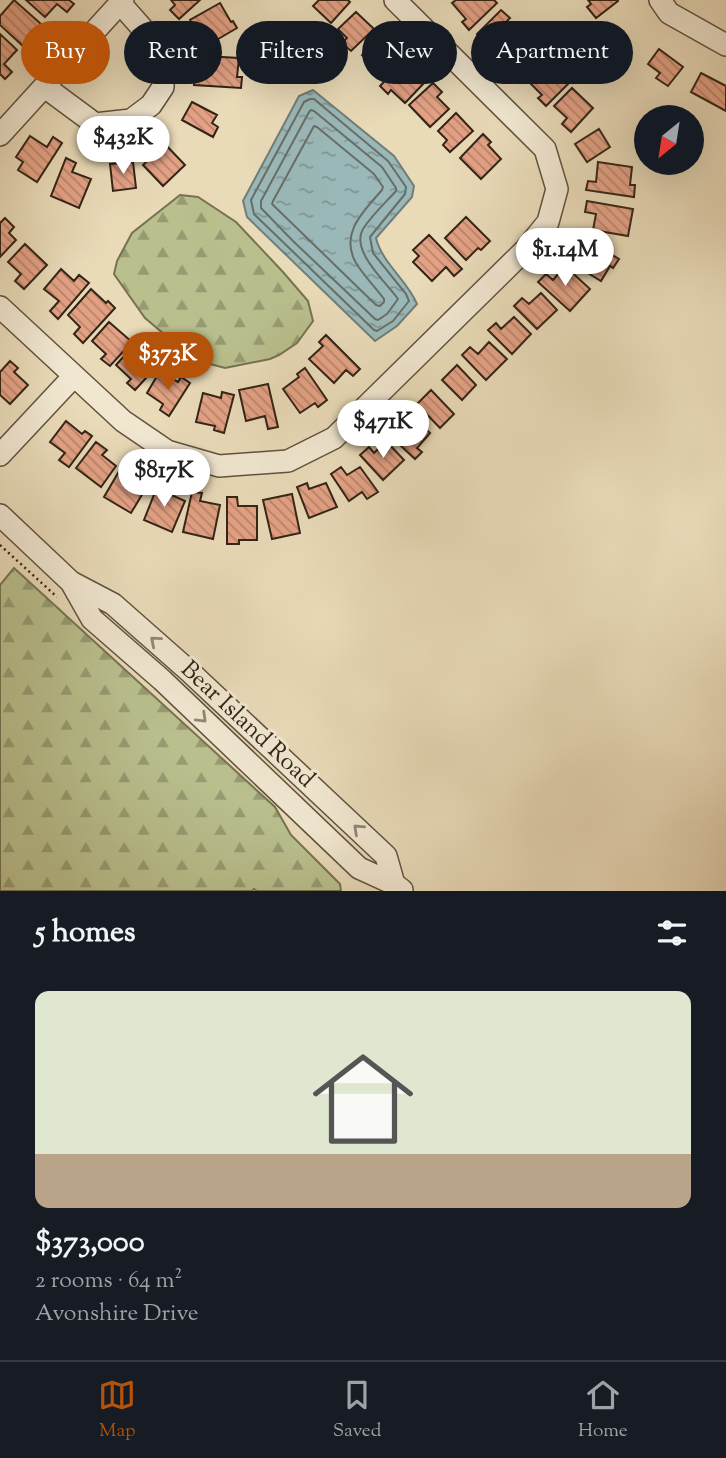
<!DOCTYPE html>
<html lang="en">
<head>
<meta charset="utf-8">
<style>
	:root { --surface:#171b24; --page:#242831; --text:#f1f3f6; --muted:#9ea1a6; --line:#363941; --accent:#b45309 }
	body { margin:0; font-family:"Sorts Mill Goudy",serif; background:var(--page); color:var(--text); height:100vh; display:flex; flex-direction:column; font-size:26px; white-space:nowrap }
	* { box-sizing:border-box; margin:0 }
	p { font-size:23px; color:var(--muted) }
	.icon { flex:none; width:38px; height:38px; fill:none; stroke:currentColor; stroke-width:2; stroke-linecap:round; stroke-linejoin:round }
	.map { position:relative; height:891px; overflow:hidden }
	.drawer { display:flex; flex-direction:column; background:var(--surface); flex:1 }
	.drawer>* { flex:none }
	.banner { position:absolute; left:21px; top:21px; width:684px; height:63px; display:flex; gap:14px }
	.needle { width:46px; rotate:210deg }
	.controls { position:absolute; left:634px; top:105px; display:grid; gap:14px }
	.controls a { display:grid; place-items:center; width:70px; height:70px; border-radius:50%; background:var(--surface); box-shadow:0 7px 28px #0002; font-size:35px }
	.price { position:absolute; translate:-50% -60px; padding:0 16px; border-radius:24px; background:#fff; color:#222; font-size:23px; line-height:46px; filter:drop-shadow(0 2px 4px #0008) }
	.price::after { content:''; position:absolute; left:50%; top:42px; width:21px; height:16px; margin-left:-10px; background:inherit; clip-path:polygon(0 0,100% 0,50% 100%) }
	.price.current { background:var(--accent); color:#fff }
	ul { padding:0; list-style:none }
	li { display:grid; align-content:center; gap:14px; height:371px; padding:0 35px }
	li span { display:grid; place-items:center; height:217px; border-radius:14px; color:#555 }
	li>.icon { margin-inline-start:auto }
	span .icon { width:126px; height:126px; fill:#fffc; stroke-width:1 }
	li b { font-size:30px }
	h2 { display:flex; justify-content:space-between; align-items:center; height:84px; padding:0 35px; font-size:30px }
	.pill { padding:0 24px; border-radius:32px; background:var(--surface); box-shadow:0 7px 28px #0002; font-size:24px; line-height:63px }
	.pill.current { background:var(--accent); color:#fff }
	.menu { display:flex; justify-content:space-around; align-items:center; height:98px; border-top:2px solid var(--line); background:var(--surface); font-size:19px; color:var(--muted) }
	.menu a { display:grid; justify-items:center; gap:4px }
	.menu .current { color:var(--accent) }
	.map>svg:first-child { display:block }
	.forest { fill:url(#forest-firs); stroke:#767252; stroke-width:2 }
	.water { fill:url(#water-ripples); stroke:#717d77; stroke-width:2 }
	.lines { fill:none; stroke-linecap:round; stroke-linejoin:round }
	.shore { stroke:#676e67; stroke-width:2 }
	.building { fill:url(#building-back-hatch); stroke:#342416; stroke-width:2 }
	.minor-casing { stroke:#61523e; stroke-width:24 }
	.path { stroke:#342416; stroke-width:2.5; stroke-dasharray:2 3.5; stroke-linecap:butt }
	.minor { stroke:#f1e7d1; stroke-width:21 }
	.oneway { stroke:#928674 }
	.labels { text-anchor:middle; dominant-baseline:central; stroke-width:6; stroke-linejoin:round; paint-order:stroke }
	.street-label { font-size:24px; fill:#342416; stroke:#f1e7d1 }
</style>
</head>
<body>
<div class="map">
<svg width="726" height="891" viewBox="0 0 726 891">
	<defs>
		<pattern id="forest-firs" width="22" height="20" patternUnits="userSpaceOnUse" patternTransform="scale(1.75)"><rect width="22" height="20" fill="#b9bf8d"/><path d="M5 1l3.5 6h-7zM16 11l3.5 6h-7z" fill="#979b72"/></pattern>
		<pattern id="water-ripples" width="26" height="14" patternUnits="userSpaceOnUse" patternTransform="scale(1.75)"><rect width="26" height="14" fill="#9ab8b8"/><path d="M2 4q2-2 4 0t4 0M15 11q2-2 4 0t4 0" fill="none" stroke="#7e9595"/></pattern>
		<pattern id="building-back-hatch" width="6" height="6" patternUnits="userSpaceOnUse" patternTransform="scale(1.75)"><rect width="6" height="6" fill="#e4a285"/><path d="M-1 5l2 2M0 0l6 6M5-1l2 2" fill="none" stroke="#ba846c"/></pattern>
	</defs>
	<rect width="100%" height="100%" fill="#e9dab8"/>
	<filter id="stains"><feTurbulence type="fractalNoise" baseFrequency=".00286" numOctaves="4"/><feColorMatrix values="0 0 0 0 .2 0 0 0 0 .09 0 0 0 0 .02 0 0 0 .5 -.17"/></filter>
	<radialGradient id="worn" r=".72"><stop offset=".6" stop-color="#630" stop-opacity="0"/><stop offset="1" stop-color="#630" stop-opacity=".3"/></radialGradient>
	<!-- forest -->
	<path class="forest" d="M180 195 198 197 236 222 283 272 308 301 313 321 297 343 279 355 270 359 225 368 195 360 145 318 114 274 117 261 132 233Z
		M14 568 275 807 291 835 340 884 341 891H257L254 889 252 891H0V585Z"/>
	<!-- water -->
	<path class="water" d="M313 90 394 156 414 186 412 197 376 238C382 263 407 280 417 304L397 326 375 341 247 217 243 201 299 96Z"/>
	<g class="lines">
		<!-- shore -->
		<path class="shore" d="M310 99H314L388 161 406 187 405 194 370 237 373 253 406 294 409 301 393 321 377 331 374 330 254 214 251 200 304 102Z
			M311 110 314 111 382 167 396 188V191C385 203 372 215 363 229 350 251 387 283 398 299L387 314 378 320 375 319 293 241 261 208V201L309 112Z
			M314 126 317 127 374 174 383 187 382 190C364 211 339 233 356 263 364 276 375 287 384 299V302L380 306 376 305 272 204 273 201Z"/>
	</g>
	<!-- building -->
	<path class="building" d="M14 0 50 32 42 40 35 34 23 46 0 25V16Z
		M26 0H69L74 4 67 12 57 4 45 17Z
		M171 0H200L179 19 170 10 175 5Z
		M319 0H348L350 2 331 23 313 6Z
		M456 0H494L497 3 469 30 462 22 466 19 452 3Z
		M588 0H618V1L596 18 587 7 591 4Z
		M220 3 231 22 233 21 237 28 196 52 189 40 198 34 190 20Z
		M501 10 510 18 504 24 512 31 493 50 477 34Z
		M356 12 374 29 351 51 342 43 347 38 338 29Z
		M528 30 550 50 520 82 511 73 518 66 505 54Z
		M0 34 17 50 4 64 12 72 5 79 0 74Z
		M381 37 397 54 378 72 362 55Z
		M659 49 683 67 668 86 656 78 660 73 648 64Z
		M204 56 239 58 237 77H242L241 88 194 85 195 74 202 75Z
		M407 58 415 66 412 69 425 82 405 103 391 90 388 94 380 86Z
		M548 60 570 82 546 106 538 98 542 95 528 81Z
		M701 73 726 86V111L691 92Z
		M433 83 442 92 437 97 449 109 430 127 409 105Z
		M572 88 593 108 571 132 562 124 567 118 554 106Z
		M192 102 217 115 212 123 218 127 213 137 182 120Z
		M456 113 473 131 450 152 443 145 447 140 438 131Z
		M599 129 610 147 587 162 575 144Z
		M483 134 491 142 488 145 501 159 481 179 460 158Z
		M30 136 47 147 53 137 62 143 37 182 18 170 23 162 16 157Z
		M162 141 185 165 163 186 143 165 158 151 155 148Z
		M66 158 76 163 72 172 91 179 79 208 51 196Z
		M133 162 136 188 113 191 110 164Z
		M598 162 632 167 630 185H635L634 197 586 190 588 181 596 182Z
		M587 201 633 209 628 236 593 230 596 214 585 212Z
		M466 217 490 241 481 250 478 248 466 260 445 238Z
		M5 218 14 227 9 233 16 240 0 257V223Z
		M578 234 619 259 613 268 610 266 601 281 570 262 579 246 573 242Z
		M429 235 462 269 454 276 446 267 432 281 413 262 419 256 413 250Z
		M25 244 47 265 24 289 15 281 21 274 8 262Z
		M565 266 590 289 570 311 538 282 546 274 553 280Z
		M61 269 74 281 79 275 89 283 58 319 50 311 59 301 44 289Z
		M91 289 106 303 108 301 115 308 83 343 74 334 80 327 68 315Z
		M541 293 557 310 537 329 514 306 522 298 529 304Z
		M514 317 531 334 512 354 488 330 496 323 501 329Z
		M109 322 132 342 110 366 101 359 106 354 92 341Z
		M326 335 360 369 353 376 346 370 334 383 309 359 323 346 319 342Z
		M489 342 507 359 486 380 462 355 470 347 478 354Z
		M135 344 158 365 135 390 127 383 131 379 116 365Z
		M10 361 18 368 14 372 28 385 10 404 0 395V372Z
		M457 365 476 385 462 400 442 380Z
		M305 368 327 400 318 407 315 403 300 413 283 389 299 377 297 374Z
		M160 371 178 382 181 377 190 383 169 416 160 410 163 404 147 393Z
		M268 384 278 427 268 429 265 416 246 421 239 390Z
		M431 390 454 414 440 428 417 404Z
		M222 392 234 395 224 433 214 430 215 426 196 422 203 393 221 398Z
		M412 416 430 433 417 448 422 452 415 459 386 432 394 424 399 428Z
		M66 421 82 434 85 431 92 436 69 467 59 460 65 453 50 442Z
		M386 441 404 460 383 480 360 455 369 447 374 453Z
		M96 442 107 450 102 455 116 466 101 487 76 468Z
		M341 467 347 475 360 467 378 492 367 499 362 492 349 501 331 474Z
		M121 468 131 474 128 478 146 488 131 513 104 497Z
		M159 482 170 486 167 493 185 501 172 532 144 520Z
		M307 483 309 489 326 483 337 507 309 518 297 487Z
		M192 492 202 493 200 501 220 505 213 539 183 532Z
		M292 494 300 533 272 539 263 500Z
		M227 497H237L238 506H257V540H239V544H227Z"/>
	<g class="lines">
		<defs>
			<path id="minor" d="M660 0 669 13 726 45
				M45 87 95 124 131 120 151 105 163 87 164 53 120 3
				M0 135 123 0
				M0 307 123 421 167 451 219 466 288 461 334 438 526 249 548 222 557 189 545 149 395 0
				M0 455 74 376
				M0 515 71 582 113 604 189 671 386 856 394 884
				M71 582 92 619 162 680 359 868 394 884 402 890"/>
		</defs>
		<!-- minor casing -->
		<use href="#minor" class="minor-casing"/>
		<!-- path -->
		<path class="path" d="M0 545 57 597"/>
		<!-- minor -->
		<use href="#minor" class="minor"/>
	</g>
	<!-- one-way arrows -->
	<defs><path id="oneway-chevron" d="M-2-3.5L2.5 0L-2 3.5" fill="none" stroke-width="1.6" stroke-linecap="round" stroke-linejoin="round" transform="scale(1.75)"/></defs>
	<g class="oneway">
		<use href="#oneway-chevron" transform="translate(155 641) rotate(-139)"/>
		<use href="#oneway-chevron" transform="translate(202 718) rotate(44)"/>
		<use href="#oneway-chevron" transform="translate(358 829) rotate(-137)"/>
	</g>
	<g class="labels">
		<!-- street labels -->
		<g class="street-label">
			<text transform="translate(247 725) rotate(43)">Bear Island Road</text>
		</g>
	</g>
	<rect width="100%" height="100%" filter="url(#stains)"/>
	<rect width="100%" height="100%" fill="url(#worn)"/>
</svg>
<div class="controls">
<a><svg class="needle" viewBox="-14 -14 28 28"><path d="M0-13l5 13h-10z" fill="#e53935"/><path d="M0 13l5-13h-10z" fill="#9ea1a6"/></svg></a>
</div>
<b class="price" style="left:123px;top:176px">$432K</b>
<b class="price" style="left:565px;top:288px">$1.14M</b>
<b class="price current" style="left:168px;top:392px">$373K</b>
<b class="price" style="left:383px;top:460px">$471K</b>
<b class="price" style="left:164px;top:509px">$817K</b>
<div class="banner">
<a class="pill current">Buy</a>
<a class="pill">Rent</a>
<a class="pill">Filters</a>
<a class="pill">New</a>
<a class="pill">Apartment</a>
</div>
</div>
<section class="drawer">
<h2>5 homes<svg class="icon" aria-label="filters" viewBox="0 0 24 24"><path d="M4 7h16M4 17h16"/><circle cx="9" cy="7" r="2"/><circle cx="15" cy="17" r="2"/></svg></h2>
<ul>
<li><span style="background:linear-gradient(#dfe7d0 75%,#b9a48a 0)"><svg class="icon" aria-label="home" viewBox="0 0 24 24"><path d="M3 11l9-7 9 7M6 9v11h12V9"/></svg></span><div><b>$373,000</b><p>2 rooms · 64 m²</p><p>Avonshire Drive</p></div></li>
</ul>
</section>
<nav class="menu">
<a class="current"><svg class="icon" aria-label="map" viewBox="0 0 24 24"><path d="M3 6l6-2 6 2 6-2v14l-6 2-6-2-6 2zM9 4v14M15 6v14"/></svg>Map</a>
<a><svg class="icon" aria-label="saved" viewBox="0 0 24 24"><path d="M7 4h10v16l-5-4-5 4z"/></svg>Saved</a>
<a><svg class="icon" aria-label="home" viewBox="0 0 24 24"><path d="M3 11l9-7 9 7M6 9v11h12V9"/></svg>Home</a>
</nav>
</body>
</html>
